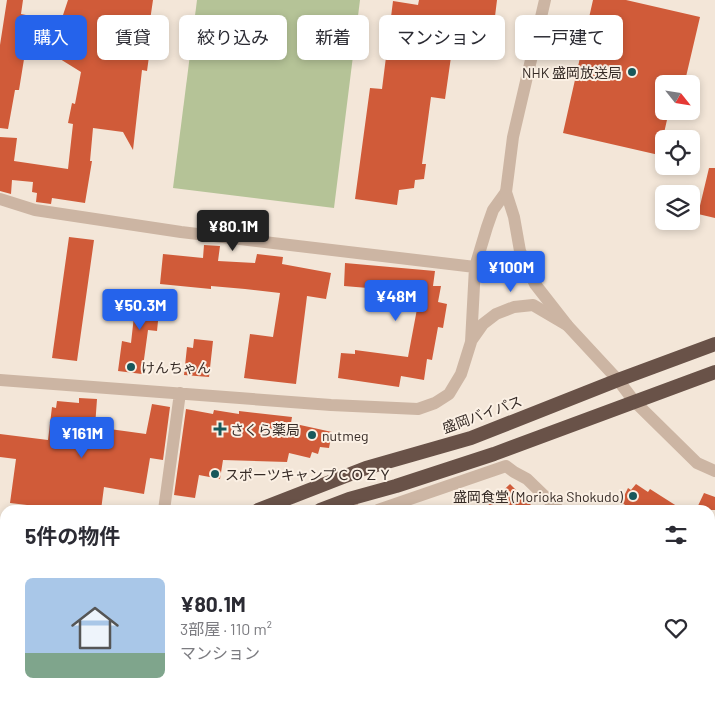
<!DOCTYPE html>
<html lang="ja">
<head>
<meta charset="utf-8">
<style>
	:root { --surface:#fff; --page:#f7f7f7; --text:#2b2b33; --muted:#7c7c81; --line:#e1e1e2; --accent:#2563eb }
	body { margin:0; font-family:Barlow,"Noto Sans JP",sans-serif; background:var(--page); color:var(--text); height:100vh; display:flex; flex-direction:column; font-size:19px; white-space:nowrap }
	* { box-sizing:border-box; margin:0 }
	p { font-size:16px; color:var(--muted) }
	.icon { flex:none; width:28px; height:28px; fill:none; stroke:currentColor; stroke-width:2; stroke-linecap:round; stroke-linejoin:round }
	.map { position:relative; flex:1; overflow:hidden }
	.panel { position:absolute; left:0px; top:505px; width:715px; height:196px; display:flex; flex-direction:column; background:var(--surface); border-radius:15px 15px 0 0; box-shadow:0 2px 8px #0003 }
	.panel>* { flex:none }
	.hud { position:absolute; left:15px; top:15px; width:685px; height:45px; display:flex; gap:10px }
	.needle { width:32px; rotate:120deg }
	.controls { position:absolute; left:655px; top:75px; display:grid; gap:10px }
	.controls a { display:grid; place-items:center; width:45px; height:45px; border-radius:8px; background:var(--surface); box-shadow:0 2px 8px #0003; font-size:25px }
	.price { position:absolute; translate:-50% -42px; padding:0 11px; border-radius:5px; background:var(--accent); color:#fff; font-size:16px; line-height:32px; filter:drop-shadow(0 1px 2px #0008) }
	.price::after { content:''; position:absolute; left:50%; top:30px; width:15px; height:11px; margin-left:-8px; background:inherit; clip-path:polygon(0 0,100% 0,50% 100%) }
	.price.selected { background:#222; color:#fff }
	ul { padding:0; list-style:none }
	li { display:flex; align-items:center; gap:15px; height:125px; padding:0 25px }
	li+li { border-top:1px solid var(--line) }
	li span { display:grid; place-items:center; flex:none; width:140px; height:100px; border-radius:8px; color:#555 }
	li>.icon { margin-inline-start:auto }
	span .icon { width:60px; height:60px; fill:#fffc; stroke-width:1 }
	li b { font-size:21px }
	h2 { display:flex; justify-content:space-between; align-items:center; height:60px; padding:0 25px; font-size:21px }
	.tag { padding:0 18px; border-radius:8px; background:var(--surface); box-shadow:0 2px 8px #0003; font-size:18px; line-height:45px }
	.tag.selected { background:var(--accent); color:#fff }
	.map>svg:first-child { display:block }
	.green { fill:#b5c397 }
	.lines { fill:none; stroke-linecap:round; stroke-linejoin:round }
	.stream { stroke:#75b1b3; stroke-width:5.5 }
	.building { fill:#d05b39 }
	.minor { stroke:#ccb5a3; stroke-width:12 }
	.tertiary { stroke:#ccb5a3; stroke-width:12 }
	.trunk { stroke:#695248; stroke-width:14 }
	.poi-dot { fill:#18585b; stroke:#fbf0e4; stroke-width:2 }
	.labels { text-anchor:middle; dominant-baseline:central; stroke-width:4; stroke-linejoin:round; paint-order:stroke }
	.poi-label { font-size:14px; fill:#362b26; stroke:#fbf0e4; text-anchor:start }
	.street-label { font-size:14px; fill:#362b26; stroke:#fbf0e4 }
</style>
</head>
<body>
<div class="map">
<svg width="715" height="701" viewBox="0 0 715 701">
	<rect width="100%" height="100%" fill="#f3e6d8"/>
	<!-- green -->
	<path class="green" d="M197 0H360L334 208 173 188Z"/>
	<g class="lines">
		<!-- stream -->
		<path class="stream" d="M373 701 377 696"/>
	</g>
	<!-- building -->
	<path class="building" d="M7 0H23L21 14 31 16 19 90H15L8 129 0 128V45Z
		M68 0H153L147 41 151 42 147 71 142 70 133 150 123 132 93 128 90 161H92L85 203 52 198 51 204 36 202 37 193 32 192 33 182 12 180 11 194 0 191V137L17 138 14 161 68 169 73 124 68 123 72 103 75 104 81 72 52 54 72 24 61 21Z
		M419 0H497L492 41 454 36 445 99 431 97 422 164H426L424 179 415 180 414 188 399 190 397 205 355 199 370 88 382 89 393 1 418 5Z
		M593 0H626L700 17 685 81 677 79 676 84H664V111H669L659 155 563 133Z
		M709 168H715V218L698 214Z
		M69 237 94 240 77 361 52 358Z
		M204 245 220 246 218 261 255 263 257 254 283 257 282 264 331 273 326 299 307 296 296 384 244 378 250 334 273 337 280 293 245 289 211 286V289L160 284 163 254 203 258Z
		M345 263 435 271 433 286H441L438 302 447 304 443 328 438 327 432 360 427 359 424 380 401 376 399 387 338 378 341 353 355 354V350L408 357 417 309 408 308V306L367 303 368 288 344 286Z
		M137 289 161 292 157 331 148 330 142 374 118 371 122 341 131 343Z
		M194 339 213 341 209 377 184 375 187 347 193 348Z
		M79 398 97 399 95 427 146 434 152 404 170 407 163 460 150 458 144 494 104 487 101 510H44V507L10 503 16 459 0 457V434L48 440 52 407 56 408 57 401 79 403Z
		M186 409 213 414 214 410 239 414V411L292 417 291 423 332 432 329 448 320 447 318 454 312 452 310 458 289 453 287 462 223 460 220 479 199 475 195 498 174 495Z
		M510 484 536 510H483Z
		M636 484 648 492 650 489 683 510H632L621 502 628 488 631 490Z
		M704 493 715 497V510H696Z"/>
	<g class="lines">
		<!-- minor -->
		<path class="minor" d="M0 199 35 210 181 232 475 267
			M471 341 483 324 496 314 514 307 533 305 567 325
			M0 380 331 405 418 409 435 403 449 394 461 374 471 342 475 267 487 227 493 210 506 192
			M349 499 354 510
			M164 510 180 393
			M378 510 506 466 514 472 527 479 559 510
			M710 667 715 682
			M161 696V701"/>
		<!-- tertiary -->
		<path class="tertiary" d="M545 0 513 137 506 192 514 217 520 251 535 284 567 325 618 380 634 401 697 463 715 471"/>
		<!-- trunk -->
		<path class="trunk" d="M258 510 366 468 471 438 618 380 715 344
			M320 510 349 499 396 486 494 454 715 372
			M0 619 5 616
			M0 638 5 636"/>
	</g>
	<!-- markers -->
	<g class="poi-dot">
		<circle cx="632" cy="72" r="5"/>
		<circle cx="131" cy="367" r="5"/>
		<path d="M217.5 421.5h5v5h5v5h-5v5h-5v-5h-5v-5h5z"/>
		<circle cx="312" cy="435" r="5"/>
		<circle cx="215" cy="474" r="5"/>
		<circle cx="633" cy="496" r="5"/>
	</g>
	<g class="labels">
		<!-- poi labels -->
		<g class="poi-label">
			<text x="622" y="72" text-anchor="end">NHK 盛岡放送局</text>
			<text x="141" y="367">けんちゃん</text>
			<text x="230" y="429">さくら薬局</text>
			<text x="322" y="435">nutmeg</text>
			<text x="225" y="474">スポーツキャンプＣＯＺＹ</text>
			<text x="623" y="496" text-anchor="end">盛岡食堂 (Morioka Shokudo)</text>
		</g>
		<!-- street labels -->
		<g class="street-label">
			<text transform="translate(482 414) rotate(-20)">盛岡バイパス</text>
		</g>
	</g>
</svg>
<div class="controls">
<a><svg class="needle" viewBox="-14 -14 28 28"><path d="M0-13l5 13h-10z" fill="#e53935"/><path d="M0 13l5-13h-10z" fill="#7c7c81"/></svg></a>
<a><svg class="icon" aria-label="locate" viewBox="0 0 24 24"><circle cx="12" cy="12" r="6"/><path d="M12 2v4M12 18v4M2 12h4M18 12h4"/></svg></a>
<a><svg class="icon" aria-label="layers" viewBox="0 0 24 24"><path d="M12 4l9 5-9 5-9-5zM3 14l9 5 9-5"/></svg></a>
</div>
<b class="price selected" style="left:233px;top:252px">¥80.1M</b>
<b class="price" style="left:511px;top:293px">¥100M</b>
<b class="price" style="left:396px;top:322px">¥48M</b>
<b class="price" style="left:140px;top:331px">¥50.3M</b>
<b class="price" style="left:82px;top:459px">¥161M</b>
<div class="hud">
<a class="tag selected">購入</a>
<a class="tag">賃貸</a>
<a class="tag">絞り込み</a>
<a class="tag">新着</a>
<a class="tag">マンション</a>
<a class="tag">一戸建て</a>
</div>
<section class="panel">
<h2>5件の物件<svg class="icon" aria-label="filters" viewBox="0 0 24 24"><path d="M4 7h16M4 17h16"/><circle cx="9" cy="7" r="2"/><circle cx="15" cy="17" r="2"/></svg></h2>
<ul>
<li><span style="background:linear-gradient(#a9c7e8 75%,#7fa58c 0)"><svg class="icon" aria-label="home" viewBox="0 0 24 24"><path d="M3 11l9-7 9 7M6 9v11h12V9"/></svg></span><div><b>¥80.1M</b><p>3部屋 · 110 m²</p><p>マンション</p></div><svg class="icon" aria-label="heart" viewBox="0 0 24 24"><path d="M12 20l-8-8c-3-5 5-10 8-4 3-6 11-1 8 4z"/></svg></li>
</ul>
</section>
</div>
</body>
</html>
